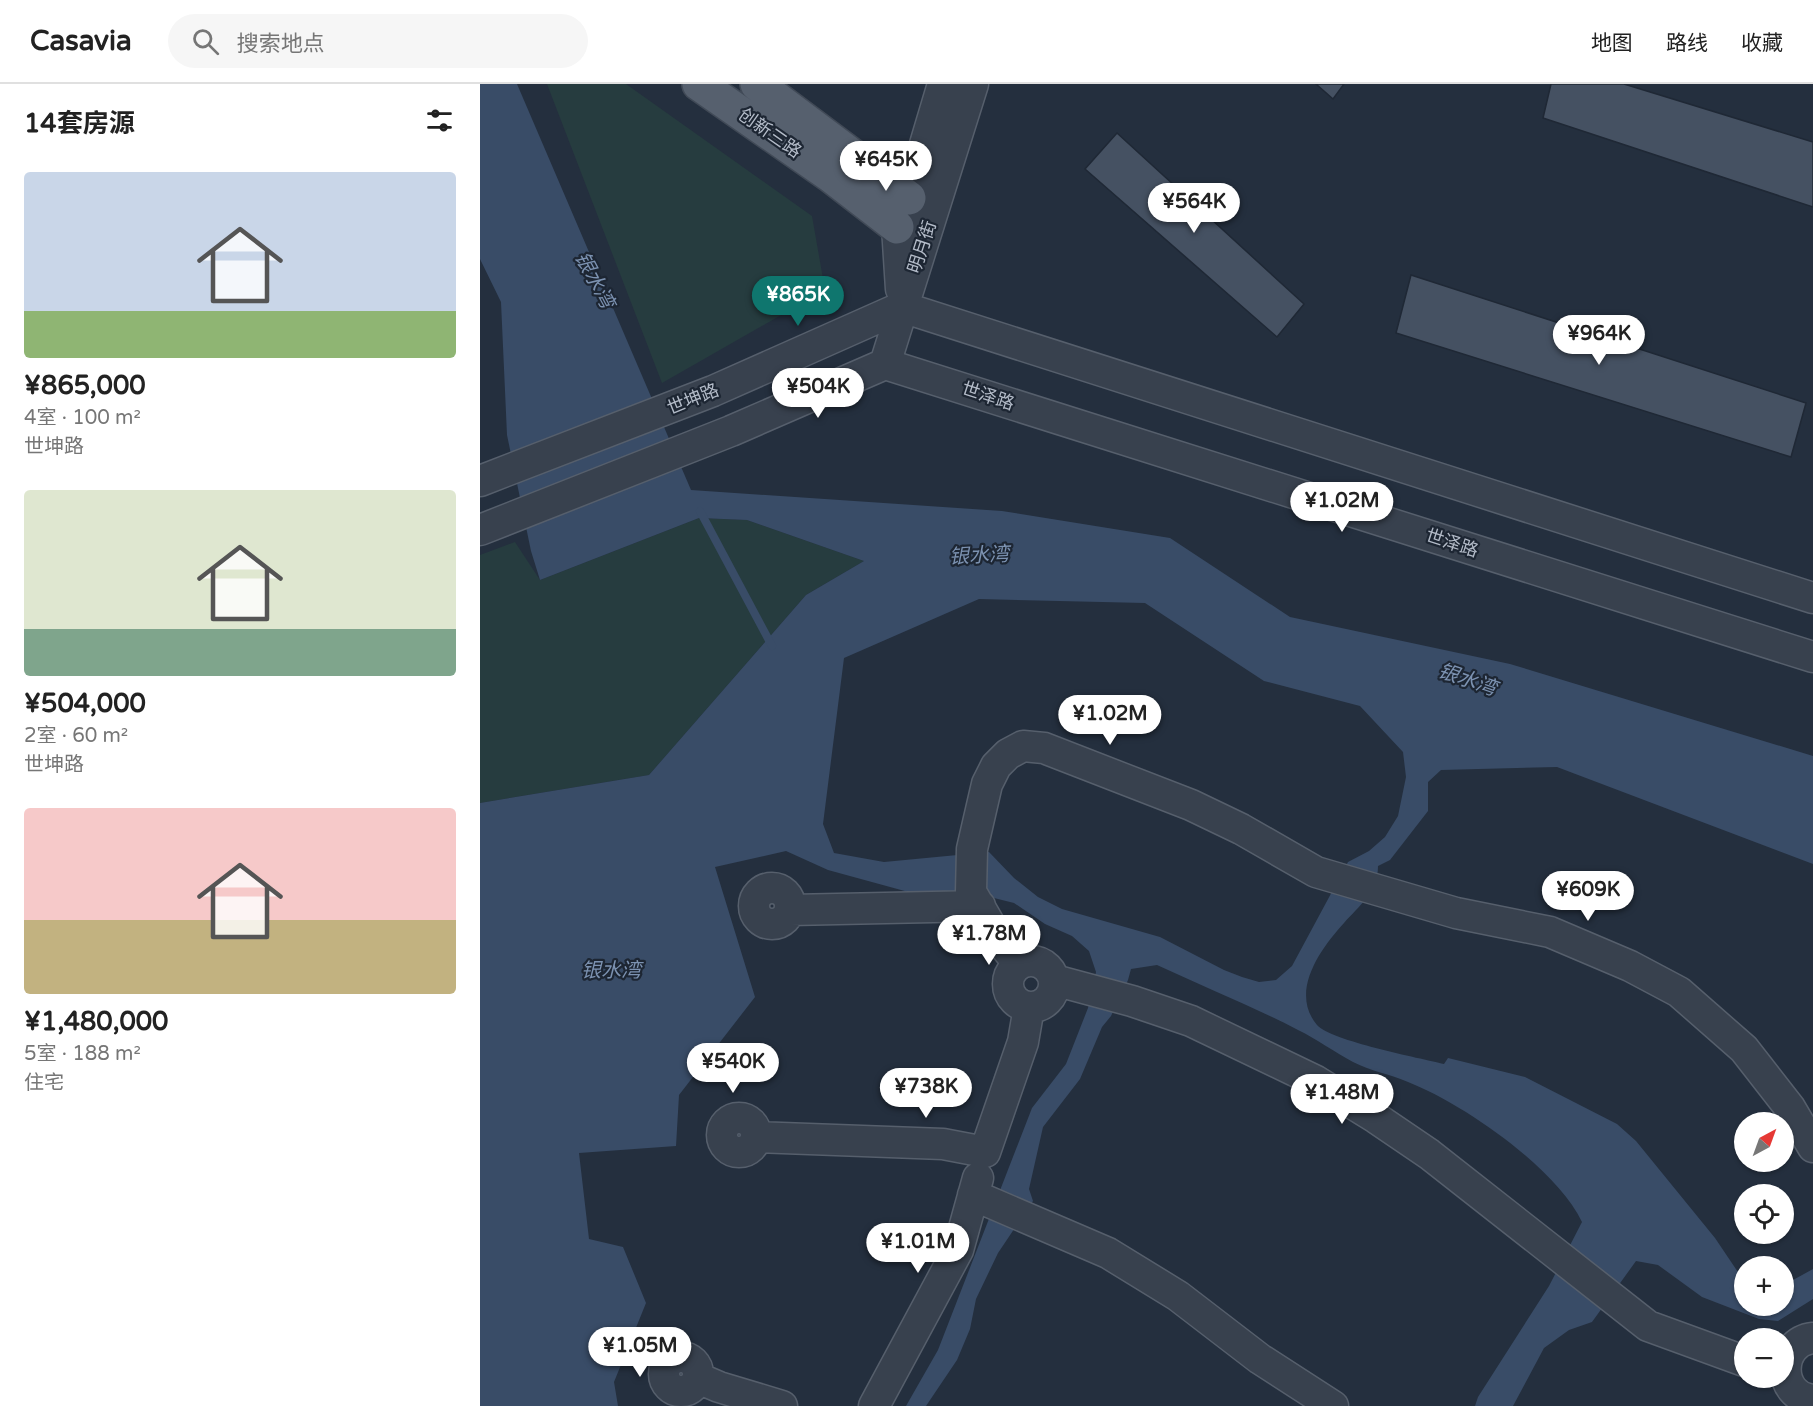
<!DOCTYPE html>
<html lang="zh">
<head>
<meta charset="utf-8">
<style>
	:root { --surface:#fff; --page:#f6f6f6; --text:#222; --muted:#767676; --line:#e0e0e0; --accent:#0f766e }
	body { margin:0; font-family:"Varela Round","Noto Sans SC",sans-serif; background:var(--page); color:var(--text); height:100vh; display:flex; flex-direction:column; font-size:22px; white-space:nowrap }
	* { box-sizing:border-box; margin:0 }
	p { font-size:20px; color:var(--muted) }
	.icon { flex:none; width:33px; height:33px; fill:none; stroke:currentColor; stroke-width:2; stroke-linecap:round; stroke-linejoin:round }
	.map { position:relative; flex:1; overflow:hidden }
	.sheet { display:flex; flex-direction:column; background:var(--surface); width:480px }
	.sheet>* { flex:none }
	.needle { width:39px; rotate:41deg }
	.controls { position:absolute; left:1254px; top:1028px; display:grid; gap:12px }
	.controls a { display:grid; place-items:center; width:60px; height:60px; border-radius:50%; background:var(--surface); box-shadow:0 2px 4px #0004; font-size:30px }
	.price { position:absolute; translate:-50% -51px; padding:0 14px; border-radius:21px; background:#fff; color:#222; font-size:20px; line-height:39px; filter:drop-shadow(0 2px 3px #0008) }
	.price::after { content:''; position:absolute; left:50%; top:36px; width:18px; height:14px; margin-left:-9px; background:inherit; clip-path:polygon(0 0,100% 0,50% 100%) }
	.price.active { background:var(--accent); color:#fff }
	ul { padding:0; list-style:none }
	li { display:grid; align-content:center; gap:12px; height:318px; padding:0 24px }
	li span { display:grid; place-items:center; height:186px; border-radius:6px; color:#555 }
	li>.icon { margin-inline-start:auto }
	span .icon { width:108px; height:108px; fill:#fffc; stroke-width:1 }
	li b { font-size:26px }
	h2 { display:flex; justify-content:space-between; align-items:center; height:72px; padding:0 24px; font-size:26px }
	header { display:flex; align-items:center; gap:36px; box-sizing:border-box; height:84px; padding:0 30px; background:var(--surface); border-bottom:2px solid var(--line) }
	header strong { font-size:28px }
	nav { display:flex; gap:33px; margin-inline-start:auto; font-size:21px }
	.search { width:420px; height:54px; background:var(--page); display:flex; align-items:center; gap:15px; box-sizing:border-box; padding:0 21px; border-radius:33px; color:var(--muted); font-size:22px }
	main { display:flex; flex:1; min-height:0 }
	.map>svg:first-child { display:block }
	.green { fill:#263c3f }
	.water { fill:#394c67; fill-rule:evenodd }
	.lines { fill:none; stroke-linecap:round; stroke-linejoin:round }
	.stream { stroke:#394c67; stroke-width:8 }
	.building { fill:#455162; stroke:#1f2835; stroke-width:1.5 }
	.minor-casing { stroke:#565f6c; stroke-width:33 }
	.major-casing { stroke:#414a57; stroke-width:36 }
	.minor { stroke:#38414e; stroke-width:30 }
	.major { stroke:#56606e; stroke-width:33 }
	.labels { text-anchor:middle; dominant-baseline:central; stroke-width:4.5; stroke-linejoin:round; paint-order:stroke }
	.street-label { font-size:18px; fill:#b4bcc9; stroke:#1d2633 }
	.water-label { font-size:20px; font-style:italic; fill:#7c92b1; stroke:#1d2633 }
</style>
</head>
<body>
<header>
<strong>Casavia</strong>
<div class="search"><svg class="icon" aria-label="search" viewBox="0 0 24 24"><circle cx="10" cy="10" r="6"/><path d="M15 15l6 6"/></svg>搜索地点</div>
<nav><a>地图</a><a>路线</a><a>收藏</a></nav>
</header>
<main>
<section class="sheet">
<h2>14套房源<svg class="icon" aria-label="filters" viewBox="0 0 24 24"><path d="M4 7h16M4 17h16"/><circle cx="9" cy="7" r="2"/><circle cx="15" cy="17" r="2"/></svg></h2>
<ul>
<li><span style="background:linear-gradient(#c9d6e8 75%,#8fb573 0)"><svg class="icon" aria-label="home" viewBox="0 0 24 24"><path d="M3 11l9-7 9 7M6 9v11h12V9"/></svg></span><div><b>¥865,000</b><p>4室 · 100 m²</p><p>世坤路</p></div></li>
<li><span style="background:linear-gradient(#dfe7d0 75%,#7fa58c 0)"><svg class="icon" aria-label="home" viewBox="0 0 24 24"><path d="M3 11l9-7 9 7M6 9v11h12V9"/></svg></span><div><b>¥504,000</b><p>2室 · 60 m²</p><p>世坤路</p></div></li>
<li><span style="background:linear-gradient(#f6c9c9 60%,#c2b280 0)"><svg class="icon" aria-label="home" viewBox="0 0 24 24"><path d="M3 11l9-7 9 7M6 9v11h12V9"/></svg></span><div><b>¥1,480,000</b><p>5室 · 188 m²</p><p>住宅</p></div></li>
</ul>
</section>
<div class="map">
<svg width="1333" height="1322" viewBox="0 0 1333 1322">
	<rect width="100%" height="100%" fill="#242f3e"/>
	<!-- green -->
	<path class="green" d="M67 0H146L332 132 345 206 182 299Z
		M219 434 267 436 384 477 326 511 169 691 0 719V471L35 458 60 496Z"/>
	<!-- water -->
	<path class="water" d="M0 0H37L211 406 522 427 690 454 810 533 1030 580 1333 672V780L1077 683 961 686 948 698V727L910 776 898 782C898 808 879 822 864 839 841 864 809 908 837 941 851 957 940 974 964 980L968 974 1045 993 1137 1040 1156 1057 1235 1154 1264 1197V1221H1304V1201L1333 1185V1215L1298 1237 1279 1235 1222 1213 1178 1181 1156 1177 1112 1238 1089 1246 1064 1264 1033 1322H995L998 1313 1069 1202 1102 1138C1076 1084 984 1020 928 998 910 990 890 987 873 978 854 968 837 955 818 946 772 922 724 903 677 881L651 885 648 896 631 932 622 943 600 995 563 1043 549 1105 553 1117 518 1169 496 1215 490 1245 477 1276 446 1322H426L458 1266 552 1024 586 980 608 924 616 888 609 867 592 852 565 840 534 819 510 813 432 809 348 786 306 767 235 783 275 913 199 1011 196 1062 99 1069 109 1155 143 1163 166 1219 134 1298 138 1322H0V719L169 691 326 511 384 477 267 436 219 434 60 496 51 467 27 351 21 218 0 175ZM499 515 665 519 784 597 880 622 923 668 926 693 918 732 905 753 889 767 868 778 812 882 796 896 779 898 762 893 744 886 680 853 582 825 558 813 534 794 509 768 404 778 354 769 343 740 364 574Z"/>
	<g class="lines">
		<!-- stream -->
		<path class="stream" d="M220 427 292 562"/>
	</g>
	<!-- building -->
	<path class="building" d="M836 0H864L853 15Z
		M1071 0H1144L1333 58V123L1063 34Z
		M637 49 824 220 797 253 605 85Z
		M931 191 1326 319 1311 373 916 249Z"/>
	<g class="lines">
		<defs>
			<path id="minor" d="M421 205 417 143 429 114 463 0
				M422 223 1333 514
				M405 280 1333 573
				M405 280 493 0
				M0 397 233 307 422 223
				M0 446 251 347 405 280
				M274 822a18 18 0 1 1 36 0a18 18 0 1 1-36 0Z
				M310 826 500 822
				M528 900a23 23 0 1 1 46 0a23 23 0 1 1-46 0Z
				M539 880 517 853 491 808 492 765 507 700 516 682 528 670 543 662 564 664 711 721 761 745 836 788 976 829 1070 848 1150 882 1199 908 1264 965 1310 1024 1333 1063
				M574 896 652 917 711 937 836 997 896 1034 949 1070 1168 1242 1264 1277
				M242 1051a17 17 0 1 1 34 0a17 17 0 1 1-34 0Z
				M276 1053 463 1060 505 1068 543 958 549 923
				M493 1111 628 1169 698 1212 780 1275 853 1322
				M1333 1254C1297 1258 1296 1312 1333 1316
				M184 1290a17 17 0 1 1 34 0a17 17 0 1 1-34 0Z
				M218 1294 239 1303 302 1322
				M394 1322 478 1166 498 1094"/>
			<path id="major" d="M219 0 351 92 417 143
				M277 0 429 114"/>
		</defs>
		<!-- minor casing -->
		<use href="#minor" class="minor-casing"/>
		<!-- major casing -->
		<use href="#major" class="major-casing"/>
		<!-- minor -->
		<use href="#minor" class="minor"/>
		<!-- major -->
		<use href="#major" class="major"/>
	</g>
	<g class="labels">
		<!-- street labels -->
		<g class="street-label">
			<text transform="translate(290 49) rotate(35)">创新三路</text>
			<text transform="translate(442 163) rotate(-72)">明月街</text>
			<text transform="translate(508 312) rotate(18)">世泽路</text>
			<text transform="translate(213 315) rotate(-22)">世坤路</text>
			<text transform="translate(972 459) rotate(18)">世泽路</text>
		</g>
		<!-- water labels -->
		<g class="water-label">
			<text transform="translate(114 196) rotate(62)">银水湾</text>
			<text transform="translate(499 472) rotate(-3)">银水湾</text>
			<text transform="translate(987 596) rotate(19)">银水湾</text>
			<text x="131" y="887">银水湾</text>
		</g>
	</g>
</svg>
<div class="controls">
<a><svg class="needle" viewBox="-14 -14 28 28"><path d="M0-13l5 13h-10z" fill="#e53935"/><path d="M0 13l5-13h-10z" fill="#767676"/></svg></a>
<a><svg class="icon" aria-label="locate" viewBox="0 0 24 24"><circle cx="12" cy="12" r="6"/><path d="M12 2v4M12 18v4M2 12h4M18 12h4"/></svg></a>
<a>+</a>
<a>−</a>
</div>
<b class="price" style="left:406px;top:108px">¥645K</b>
<b class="price" style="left:714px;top:150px">¥564K</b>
<b class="price active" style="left:318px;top:243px">¥865K</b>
<b class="price" style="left:1119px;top:282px">¥964K</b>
<b class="price" style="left:338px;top:335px">¥504K</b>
<b class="price" style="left:862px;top:449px">¥1.02M</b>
<b class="price" style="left:630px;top:662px">¥1.02M</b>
<b class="price" style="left:1108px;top:838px">¥609K</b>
<b class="price" style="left:509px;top:882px">¥1.78M</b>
<b class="price" style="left:253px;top:1010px">¥540K</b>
<b class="price" style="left:446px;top:1035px">¥738K</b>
<b class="price" style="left:862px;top:1041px">¥1.48M</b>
<b class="price" style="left:438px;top:1190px">¥1.01M</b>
<b class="price" style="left:160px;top:1294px">¥1.05M</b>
</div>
</main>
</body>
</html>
